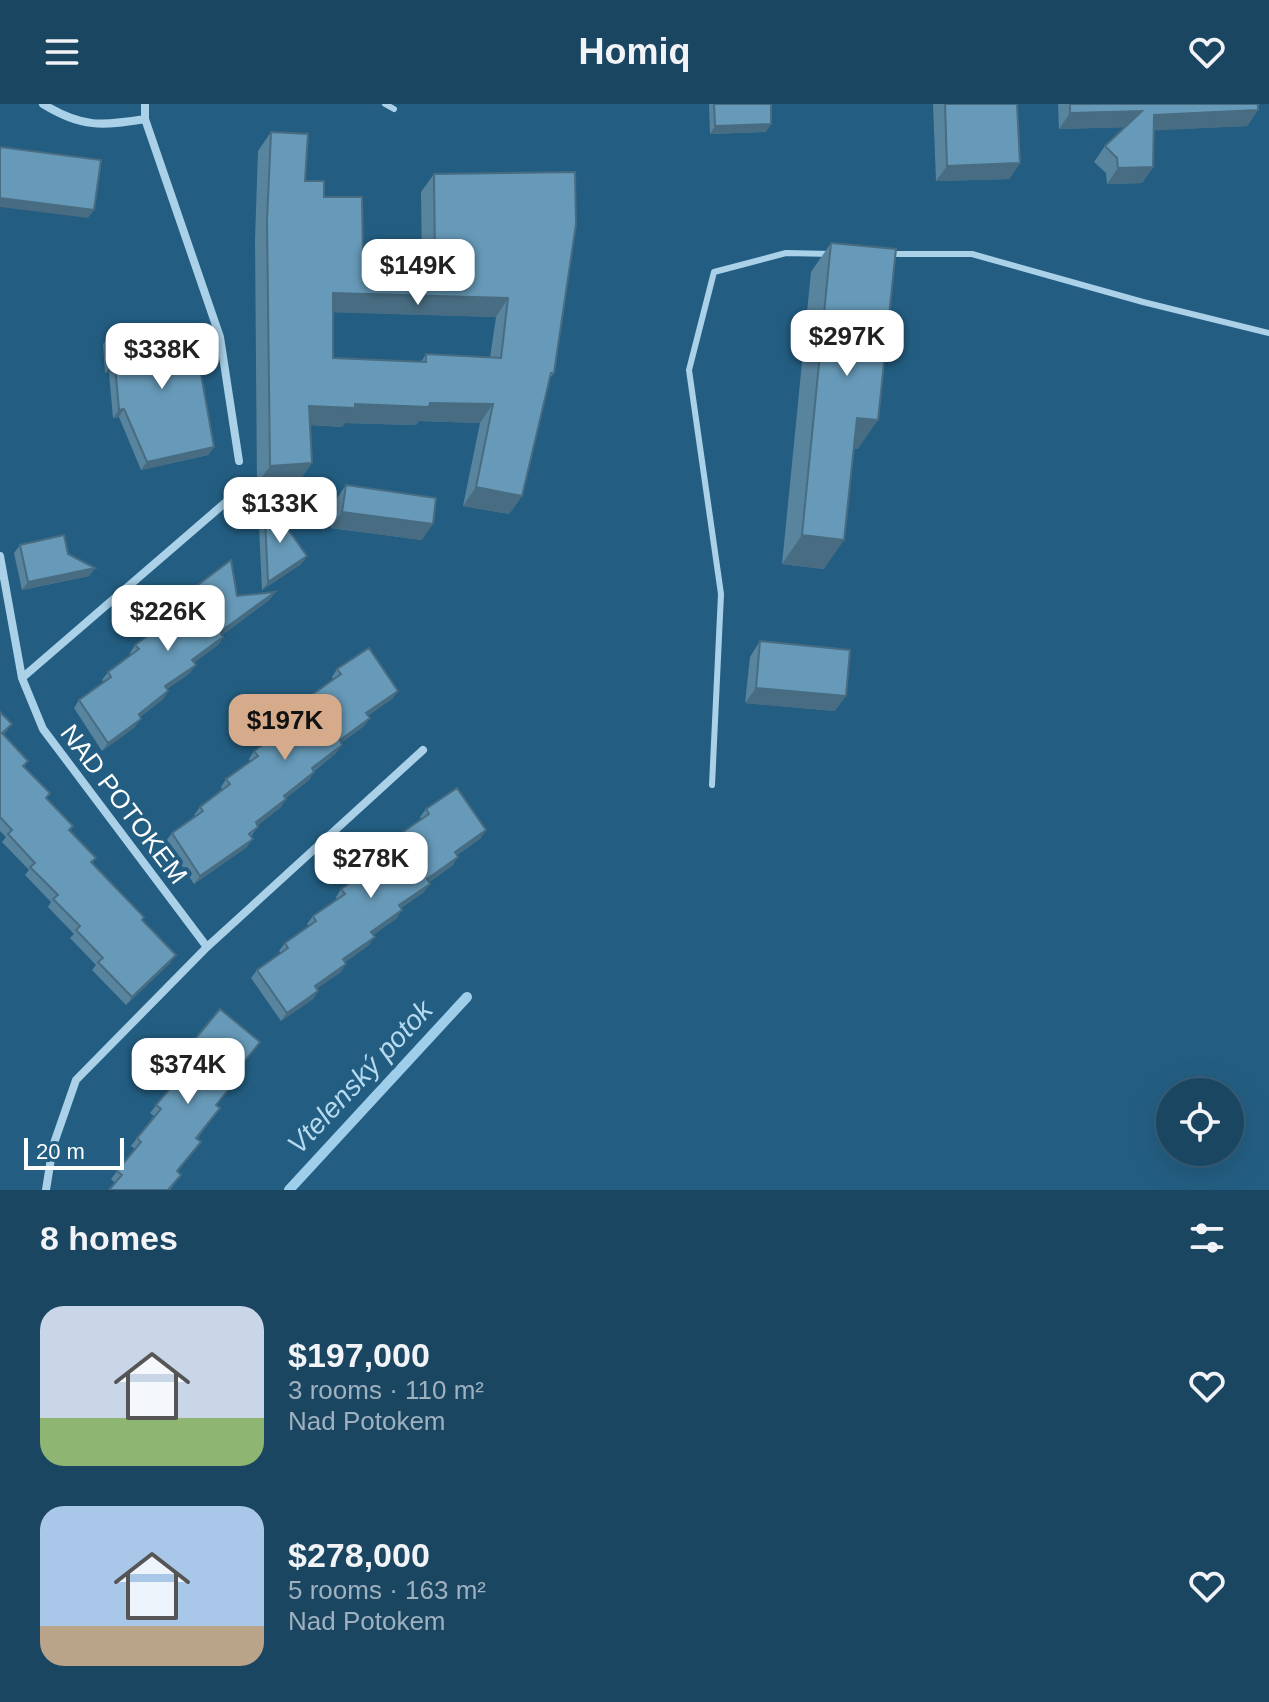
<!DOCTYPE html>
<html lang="en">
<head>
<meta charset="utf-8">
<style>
	:root { --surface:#1a4662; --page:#234d68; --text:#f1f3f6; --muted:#9fb1be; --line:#385e77; --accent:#d6ab8b }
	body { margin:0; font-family:Arial,sans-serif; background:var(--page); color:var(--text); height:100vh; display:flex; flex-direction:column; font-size:30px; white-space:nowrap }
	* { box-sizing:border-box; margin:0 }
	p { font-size:26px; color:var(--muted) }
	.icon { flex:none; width:44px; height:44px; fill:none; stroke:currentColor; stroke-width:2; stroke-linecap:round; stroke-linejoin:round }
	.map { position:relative; height:1086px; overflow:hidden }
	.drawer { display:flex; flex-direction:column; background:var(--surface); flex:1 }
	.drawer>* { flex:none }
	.buttons { position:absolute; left:1156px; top:974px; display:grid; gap:16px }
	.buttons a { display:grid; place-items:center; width:88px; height:88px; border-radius:50%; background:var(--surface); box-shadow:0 8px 32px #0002,0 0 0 2px var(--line); font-size:40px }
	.scale { position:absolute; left:24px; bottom:20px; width:100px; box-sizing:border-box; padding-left:8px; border:4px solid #fff; border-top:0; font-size:22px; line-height:28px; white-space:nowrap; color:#fff; -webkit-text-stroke:6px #235e82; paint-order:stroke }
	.price { position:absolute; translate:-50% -68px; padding:0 18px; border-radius:16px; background:#fff; color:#222; font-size:26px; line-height:52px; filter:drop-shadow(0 2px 4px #0008) }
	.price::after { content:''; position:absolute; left:50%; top:48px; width:24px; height:18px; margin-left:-12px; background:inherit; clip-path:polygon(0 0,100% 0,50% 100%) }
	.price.selected { background:var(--accent); color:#111 }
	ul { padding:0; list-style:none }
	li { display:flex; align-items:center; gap:24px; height:200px; padding:0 40px }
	li span { display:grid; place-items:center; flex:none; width:224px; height:160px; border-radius:24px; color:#555 }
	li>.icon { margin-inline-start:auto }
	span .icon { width:96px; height:96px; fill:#fffc; stroke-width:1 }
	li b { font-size:34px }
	h2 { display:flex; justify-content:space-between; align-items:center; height:96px; padding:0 40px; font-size:34px }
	header { display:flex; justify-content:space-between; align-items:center; height:104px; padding:0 40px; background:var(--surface); font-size:36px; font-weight:600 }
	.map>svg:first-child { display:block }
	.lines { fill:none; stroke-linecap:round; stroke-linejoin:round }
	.stream { stroke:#9ecee9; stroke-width:10 }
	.service { stroke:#aad1e8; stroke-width:6 }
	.minor { stroke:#aad1e8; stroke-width:8 }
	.wall { fill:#59849e; fill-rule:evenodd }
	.shaded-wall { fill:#486c81 }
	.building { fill:#679ab8; stroke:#486c81; stroke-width:2; fill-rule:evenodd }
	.labels { text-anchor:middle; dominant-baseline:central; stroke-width:8; stroke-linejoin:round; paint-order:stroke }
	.street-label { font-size:26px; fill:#fff; stroke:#235e82 }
	.water-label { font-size:28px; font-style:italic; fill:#b5daef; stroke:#235e82 }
</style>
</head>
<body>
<header><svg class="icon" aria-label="menu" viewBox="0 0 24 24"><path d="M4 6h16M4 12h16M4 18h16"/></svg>Homiq<svg class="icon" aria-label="heart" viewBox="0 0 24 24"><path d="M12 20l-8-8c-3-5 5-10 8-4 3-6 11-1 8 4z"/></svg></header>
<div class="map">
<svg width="1269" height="1086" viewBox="0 0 1269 1086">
	<rect width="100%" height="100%" fill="#235e82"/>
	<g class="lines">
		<!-- stream -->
		<path class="stream" d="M289 1086 467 893"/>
		<!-- service -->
		<path class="service" d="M385 0 394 5
			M891 150H972L1143 198 1269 229
			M712 681 721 490 689 266 714 168 786 149 832 150"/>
		<!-- minor -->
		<path class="minor" d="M43 0C82 24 102 22 145 15
			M145 0V15L220 233 239 357
			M0 452 22 574 43 625 207 843
			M22 574 226 398 258 394
			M46 1086 53 1042 76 976 207 843 423 646"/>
	</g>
	<!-- wall -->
	<path class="wall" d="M709 0H771L766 28 710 30Z
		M933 0H1017L1020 59 1009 75 936 77Z
		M1058 0H1258V6L1247 22 1154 26 1153 63 1142 79 1107 80 1106 69 1094 58 1105 42 1126 23 1059 25Z
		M271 28 305 77 324 93 363 155 422 156 421 88 434 70 554 269 550 274 522 392 509 410 463 402 480 319 419 317 416 321 345 319 342 323 310 321 299 378 257 380 255 135 258 47ZM333 208 496 213 490 254 426 250 421 258 333 254Z
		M831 139 858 345 854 344 824 465 782 460 811 168Z
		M109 232 214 343 208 351 141 366 119 313 113 314 109 269H105L103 240Z
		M346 381 422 436 331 424 335 397Z
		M264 393 307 452 301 460 262 486 258 401Z
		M20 441 68 450 95 464 89 472 22 486 14 449Z
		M190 487 237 492 275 488 269 496 222 531 223 533 218 541 194 558 190 569 167 585 168 587 163 595 140 613 135 623 102 647 74 604 79 596 104 578 102 576 108 568 131 551 130 549 135 541 158 524 157 522 163 514 186 497 185 495Z
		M760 537 835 607 745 599 750 553Z
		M337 565 398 587 392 595 368 611 370 614 364 622 341 639 336 649 314 667 309 676 286 694 281 703 258 721V723L251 732 247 743 194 780 166 737 172 729 195 712 194 711 200 703 222 685 221 683 226 675 250 657 249 655 254 647 279 629 277 627 283 619 305 603 304 601 309 593 333 576 332 573Z
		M0 608 12 620 3 631 28 657 24 663 50 689 46 694 73 722 70 727 96 754 92 759 144 813 142 816 170 859 126 901 92 866 96 861 70 834 74 830 48 803 51 798 25 771 29 766 2 738 6 733 0 727Z
		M426 705 481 734 457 751 453 761 429 778 424 788 401 804 397 814 373 831 369 841 345 858 341 868 317 884 318 887 313 895 281 917 251 874 257 866 281 849 279 847 285 839 309 822 307 820 313 812 337 796 336 793 341 785 365 769 363 767 369 759 372 756 371 754 377 746 421 715 420 713Z
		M196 934 260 938 236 968 235 979 216 1001 220 1004 197 1035 201 1038 177 1068 181 1071 170 1086H109L115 1079 111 1075 135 1045 131 1042 154 1012 150 1009 174 979 170 976 194 946 190 942Z"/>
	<!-- shaded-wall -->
	<path class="shaded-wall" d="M1258 6 1247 22 1144 27 1154 11Z
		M1142 7 1132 23 1059 25 1070 9Z
		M771 20 766 28 710 30 715 22Z
		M1020 59 1009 75 936 77 947 62Z
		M1153 63 1142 79 1107 80 1118 64Z
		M0 94 94 106 88 114 0 103Z
		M333 189 508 194 496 213 320 208Z
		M111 261H115L109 269H105Z
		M430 299 493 300 480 319 419 317 416 321 345 319 342 323 296 320 309 302Z
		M124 305 119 313 113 314 119 306Z
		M857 314 878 316 858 345 837 343Z
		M214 343 208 351 141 366 147 358Z
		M312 359 299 378 257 380 270 362Z
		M476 383 522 392 509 410 463 402Z
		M342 408 433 420 422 436 331 424Z
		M802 431 844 436 824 465 782 460Z
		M307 452 301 460 262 486 268 478Z
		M95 464 89 472 22 486 28 478Z
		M275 488 269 496 215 536 220 528Z
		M223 533 218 541 187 564 192 556Z
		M196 561 190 569 159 590 165 582Z
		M756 584 846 592 835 607 745 599Z
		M168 587 163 595 133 618 139 610Z
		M398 587 392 595 361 617 366 609Z
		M370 614 364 622 334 644 340 636Z
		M141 615 135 623 102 647 108 639Z
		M342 641 336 649 306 672 312 664Z
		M314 668 309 676 278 700 284 692Z
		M286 695 281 703 251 726 256 718Z
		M486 726 481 734 449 756 455 748Z
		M253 735 247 743 194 780 200 772Z
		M458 753 453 761 421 783 427 775Z
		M430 780 424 788 393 809 399 801Z
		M402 806 397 814 365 836 371 828Z
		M375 833 369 841 337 863 343 855Z
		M176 851 170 859 126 901 132 893Z
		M346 860 341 868 309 890 315 882Z
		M318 887 313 895 281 917 287 909Z"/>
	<!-- building -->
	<path class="building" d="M714 0H771V20L715 22Z
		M945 0H1017L1020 59 947 62Z
		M1070 0H1258V6L1154 11 1153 63 1118 64 1117 54 1105 42 1142 7 1070 9Z
		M271 28 308 30 305 77H324V93H362L363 155 435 156 434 70 575 68 576 120 554 269H551L522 392 476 383 493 300 430 299 429 303 355 300V304L309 302 312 359 270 362 267 117ZM333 189 508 194 501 254 426 250V258L333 254Z
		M0 43 101 56 94 106 0 94Z
		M831 139 896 145 878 316 857 314 844 436 802 431Z
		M192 220 214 343 147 358 124 305 119 306 115 261H111L109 232Z
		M346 381 436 394 433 420 342 408Z
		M264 393H265L307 452 268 478Z
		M64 431 68 450 95 464 28 478 20 441Z
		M231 456 237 492 275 488 220 528 223 533 192 556 196 561 165 582 168 587 139 610 141 615 108 639 79 596 111 573 108 568 139 545 135 541 166 518 163 514 194 492 190 487Z
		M760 537 850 546 846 592 756 584Z
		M369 544 398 587 366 609 370 614 340 636 342 641 312 664 314 668 284 692 286 695 256 718 258 723 249 730 253 735 200 772 172 729 203 707 200 703 230 680 226 675 258 652 254 647 286 624 283 619 313 598 309 593 341 570 337 565Z
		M0 608 12 620 2 629 28 657 23 662 50 689 46 694 73 722 69 726 96 754 91 758 144 813 142 816 176 851 132 893 98 858 103 854 76 826 80 822 53 795 58 791 30 763 35 759 8 730 12 726 0 713Z
		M457 684 486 726 455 748 458 753 427 775 430 780 399 801 402 806 371 828 375 833 343 855 346 860 315 882 318 887 287 909 257 866 288 844 285 839 316 817 313 812 345 790 341 785 372 764 369 759 380 751 377 746 429 710 426 705Z
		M220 905 260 938 236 968 240 971 216 1001 220 1004 196 1034 201 1038 177 1067 181 1071 168 1086H109L122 1071 117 1067 141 1038 137 1034 161 1005 156 1001 181 971 176 968 200 938 196 934Z"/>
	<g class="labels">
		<!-- street labels -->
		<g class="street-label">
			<text transform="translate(124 700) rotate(53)">NAD POTOKEM</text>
		</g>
		<!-- water labels -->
		<g class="water-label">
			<text transform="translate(360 973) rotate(-47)">Vtelenský potok</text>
		</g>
	</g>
</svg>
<div class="buttons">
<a><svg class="icon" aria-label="locate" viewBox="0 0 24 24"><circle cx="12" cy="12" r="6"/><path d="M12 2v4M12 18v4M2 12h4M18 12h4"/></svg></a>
</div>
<div class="scale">20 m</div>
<b class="price" style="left:418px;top:203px">$149K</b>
<b class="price" style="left:847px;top:274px">$297K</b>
<b class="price" style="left:162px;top:287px">$338K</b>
<b class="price" style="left:280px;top:441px">$133K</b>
<b class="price" style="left:168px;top:549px">$226K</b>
<b class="price selected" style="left:285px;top:658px">$197K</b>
<b class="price" style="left:371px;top:796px">$278K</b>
<b class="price" style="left:188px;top:1002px">$374K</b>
</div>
<section class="drawer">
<h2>8 homes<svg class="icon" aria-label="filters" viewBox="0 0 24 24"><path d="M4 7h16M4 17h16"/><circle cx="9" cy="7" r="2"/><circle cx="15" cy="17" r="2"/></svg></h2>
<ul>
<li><span style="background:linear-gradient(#c9d6e8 70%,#8fb573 0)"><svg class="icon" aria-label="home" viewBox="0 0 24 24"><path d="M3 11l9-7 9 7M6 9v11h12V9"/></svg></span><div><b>$197,000</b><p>3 rooms · 110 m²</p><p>Nad Potokem</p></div><svg class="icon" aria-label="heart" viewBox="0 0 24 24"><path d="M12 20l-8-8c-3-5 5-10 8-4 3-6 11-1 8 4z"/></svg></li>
<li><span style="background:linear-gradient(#a9c7e8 75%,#b9a48a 0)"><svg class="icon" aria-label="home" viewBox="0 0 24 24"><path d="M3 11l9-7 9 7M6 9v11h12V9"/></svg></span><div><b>$278,000</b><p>5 rooms · 163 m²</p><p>Nad Potokem</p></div><svg class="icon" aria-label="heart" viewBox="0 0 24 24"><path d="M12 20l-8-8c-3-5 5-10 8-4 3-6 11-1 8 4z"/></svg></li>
</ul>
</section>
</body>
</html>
